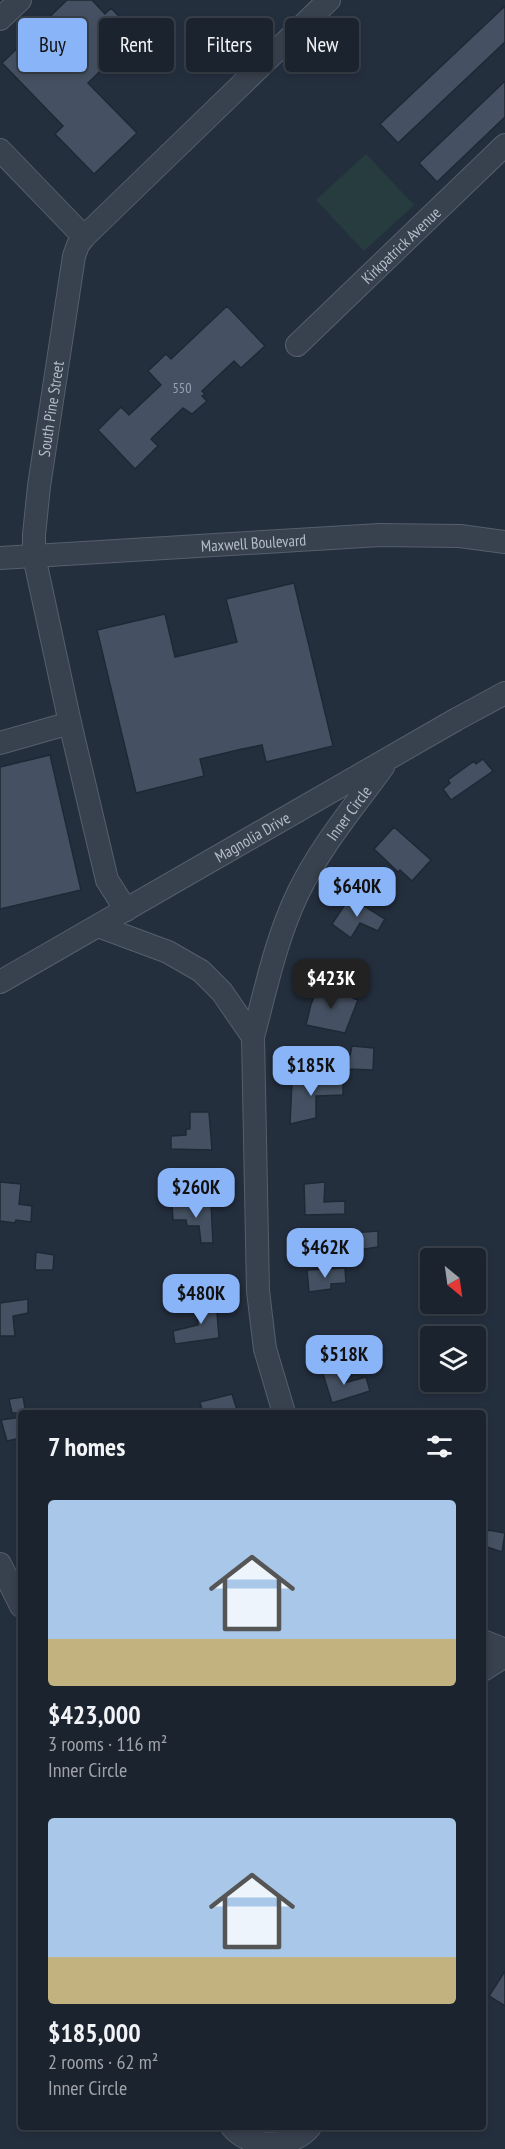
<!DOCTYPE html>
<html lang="en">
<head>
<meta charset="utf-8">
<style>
	:root { --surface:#1b232e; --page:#242b36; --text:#f1f3f6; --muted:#a0a4aa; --line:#39404a; --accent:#8ab4f8 }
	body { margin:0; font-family:"PT Sans Narrow",sans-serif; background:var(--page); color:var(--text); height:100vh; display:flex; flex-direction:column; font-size:22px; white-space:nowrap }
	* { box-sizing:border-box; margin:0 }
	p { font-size:20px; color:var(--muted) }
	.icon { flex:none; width:33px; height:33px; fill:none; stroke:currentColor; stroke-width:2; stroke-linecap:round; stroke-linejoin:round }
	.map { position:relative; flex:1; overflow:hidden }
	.details { position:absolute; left:18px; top:1410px; width:468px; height:720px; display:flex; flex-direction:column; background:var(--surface); border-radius:6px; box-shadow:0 3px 9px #0003,0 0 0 2px var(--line) }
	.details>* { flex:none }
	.guide { position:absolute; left:18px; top:18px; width:470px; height:54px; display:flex; gap:12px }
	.needle { width:39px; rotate:151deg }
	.buttons { position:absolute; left:420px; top:1248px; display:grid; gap:12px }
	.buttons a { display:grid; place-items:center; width:66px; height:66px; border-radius:6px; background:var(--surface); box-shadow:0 3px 9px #0003,0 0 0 2px var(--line); font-size:30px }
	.price { position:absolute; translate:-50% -51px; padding:0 14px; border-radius:12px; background:var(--accent); color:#111; font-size:20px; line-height:39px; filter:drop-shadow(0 2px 3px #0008) }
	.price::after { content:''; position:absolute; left:50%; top:36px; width:18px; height:14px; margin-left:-9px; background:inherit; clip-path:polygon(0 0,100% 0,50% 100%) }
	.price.selected { background:#222; color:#fff }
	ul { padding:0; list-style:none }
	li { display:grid; align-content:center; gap:12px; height:318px; padding:0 30px }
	li span { display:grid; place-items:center; height:186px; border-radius:6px; color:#555 }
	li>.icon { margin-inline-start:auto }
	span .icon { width:108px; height:108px; fill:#fffc; stroke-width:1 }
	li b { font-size:26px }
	h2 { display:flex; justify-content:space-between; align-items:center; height:72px; padding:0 30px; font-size:26px }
	.tag { padding:0 21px; border-radius:6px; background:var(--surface); box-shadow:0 3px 9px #0003,0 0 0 2px var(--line); font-size:21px; line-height:54px }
	.tag.selected { background:var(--accent); color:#111 }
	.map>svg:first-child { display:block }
	.green { fill:#263c3f }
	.building { fill:#455162; stroke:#1f2835; stroke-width:1.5 }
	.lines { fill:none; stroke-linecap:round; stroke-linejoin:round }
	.minor-casing { stroke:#565f6c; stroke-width:24 }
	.minor { stroke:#38414e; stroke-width:22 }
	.labels { text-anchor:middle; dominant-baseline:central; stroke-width:4.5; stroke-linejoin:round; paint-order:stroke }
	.number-label { font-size:14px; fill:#98a1af }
	.street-label { font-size:16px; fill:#b4bcc9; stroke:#1d2633 }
</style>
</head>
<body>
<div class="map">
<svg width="505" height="2149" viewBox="0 0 505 2149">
	<rect width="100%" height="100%" fill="#242f3e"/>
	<!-- green -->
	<path class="green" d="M366 154 414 205 364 251 316 200Z"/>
	<!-- building -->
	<path class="building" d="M67 0H92L105 14 111 8 137 35 88 83 137 133 94 174 55 134 63 126 2 63Z
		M505 6V42L398 143 380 124Z
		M505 81V117L437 182 419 163Z
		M227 306 265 346 241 368 234 361 202 391 205 394 202 396 207 401 192 414 183 408 151 439 158 446 135 469 98 430 121 407 129 415 161 385 148 371 166 354 171 359Z
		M294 583 333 746 266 762 262 745 242 749 200 759 204 776 136 793 97 630 165 614 175 657 237 642 226 599Z
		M50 755 81 890 0 909V767Z
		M483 759 493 771 451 800 443 789 450 783 448 780 474 761 476 764Z
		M394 827 431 860 412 881 400 870 398 872 374 849Z
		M350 897 385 919 378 931 360 923 351 938 332 924Z
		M320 984 358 1000 345 1033 306 1025 311 1004Z
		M352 1046 374 1048 373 1070 347 1069Z
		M343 1080V1095L316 1096V1118L290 1124 292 1081Z
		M190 1112H209L212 1150 171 1149V1136L186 1135V1129H190Z
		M0 1182 21 1184 19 1204 32 1206 31 1222 16 1220 15 1223 0 1221Z
		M325 1182 324 1202 345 1201V1214L305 1215 304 1184Z
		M211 1203 213 1243H201L199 1226H187L186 1220H173L172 1205Z
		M378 1231V1247L351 1251 350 1233Z
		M36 1252 54 1255 53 1270H35Z
		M345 1268 346 1283 331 1284V1289L309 1292 307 1270Z
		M28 1299V1313L13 1316 15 1336H0V1303Z
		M216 1300 219 1338 175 1344 173 1331 198 1325 196 1303Z
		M340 1367 344 1383 366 1377 370 1391 332 1403 323 1374Z
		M232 1394 238 1413H203L200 1402Z
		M23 1397 26 1413H12L9 1399Z
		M21 1417V1438L7 1441 1 1420Z
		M488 1530 505 1533 502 1552 484 1546Z
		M505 1971V2006L489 1996Z"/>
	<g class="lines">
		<defs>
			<g id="minor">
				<path d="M0 19 20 0"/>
				<path d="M0 150 84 237"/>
				<path id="s1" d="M297 345 505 145"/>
				<path id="s2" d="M0 558 380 535 460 536 505 542"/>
				<path d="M0 743 70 723"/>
				<path id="s3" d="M126 910 107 880 70 723 34 556V535L39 486 74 256 78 245 84 237 329 0"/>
				<path d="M98 926 168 952 201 971 222 992 253 1037 258 1291 265 1349 284 1413"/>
				<path id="s4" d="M0 982 457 719 505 693"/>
				<path id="s5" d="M253 1037C266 988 276 939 298 893 320 847 353 808 383 767"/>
				<path d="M0 1564 21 1606"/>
				<path d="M483 1641 505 1650"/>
				<path d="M483 1670 505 1656"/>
				<path d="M232 2127C250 2149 292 2149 310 2127"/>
			</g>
		</defs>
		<!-- minor casing -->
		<use href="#minor" class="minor-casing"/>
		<!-- minor -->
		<use href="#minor" class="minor"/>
	</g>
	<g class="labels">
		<!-- number labels -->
		<g class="number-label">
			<text x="182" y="388">550</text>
		</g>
		<!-- street labels -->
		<g class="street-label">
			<text stroke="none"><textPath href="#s1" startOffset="144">Kirkpatrick Avenue</textPath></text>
			<text stroke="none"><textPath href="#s3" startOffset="516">South Pine Street</textPath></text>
			<text stroke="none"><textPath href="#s2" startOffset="254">Maxwell Boulevard</textPath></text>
			<text stroke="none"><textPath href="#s5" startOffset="246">Inner Circle</textPath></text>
			<text stroke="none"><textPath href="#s4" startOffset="291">Magnolia Drive</textPath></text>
		</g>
	</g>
</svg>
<div class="buttons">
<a><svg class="needle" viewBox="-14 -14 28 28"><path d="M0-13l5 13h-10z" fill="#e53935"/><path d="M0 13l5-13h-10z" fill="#a0a4aa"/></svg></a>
<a><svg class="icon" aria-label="layers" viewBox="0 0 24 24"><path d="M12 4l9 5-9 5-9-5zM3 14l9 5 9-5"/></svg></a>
</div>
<b class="price" style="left:357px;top:918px">$640K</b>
<b class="price selected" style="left:331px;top:1010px">$423K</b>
<b class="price" style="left:311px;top:1097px">$185K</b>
<b class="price" style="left:196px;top:1219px">$260K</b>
<b class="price" style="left:325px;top:1279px">$462K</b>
<b class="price" style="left:201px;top:1325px">$480K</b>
<b class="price" style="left:344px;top:1386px">$518K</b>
<div class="guide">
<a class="tag selected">Buy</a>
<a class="tag">Rent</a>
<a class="tag">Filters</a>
<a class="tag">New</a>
</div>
<section class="details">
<h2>7 homes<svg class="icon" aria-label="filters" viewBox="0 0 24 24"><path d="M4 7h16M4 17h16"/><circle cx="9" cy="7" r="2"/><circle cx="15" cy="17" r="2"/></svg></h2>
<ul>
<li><span style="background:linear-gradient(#a9c7e8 75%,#c2b280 0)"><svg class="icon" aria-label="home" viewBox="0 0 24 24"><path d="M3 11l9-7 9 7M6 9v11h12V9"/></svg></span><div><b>$423,000</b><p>3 rooms · 116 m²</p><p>Inner Circle</p></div></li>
<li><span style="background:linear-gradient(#a9c7e8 75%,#c2b280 0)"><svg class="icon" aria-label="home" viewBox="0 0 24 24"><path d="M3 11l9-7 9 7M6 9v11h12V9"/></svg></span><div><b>$185,000</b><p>2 rooms · 62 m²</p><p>Inner Circle</p></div></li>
</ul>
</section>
</div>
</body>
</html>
